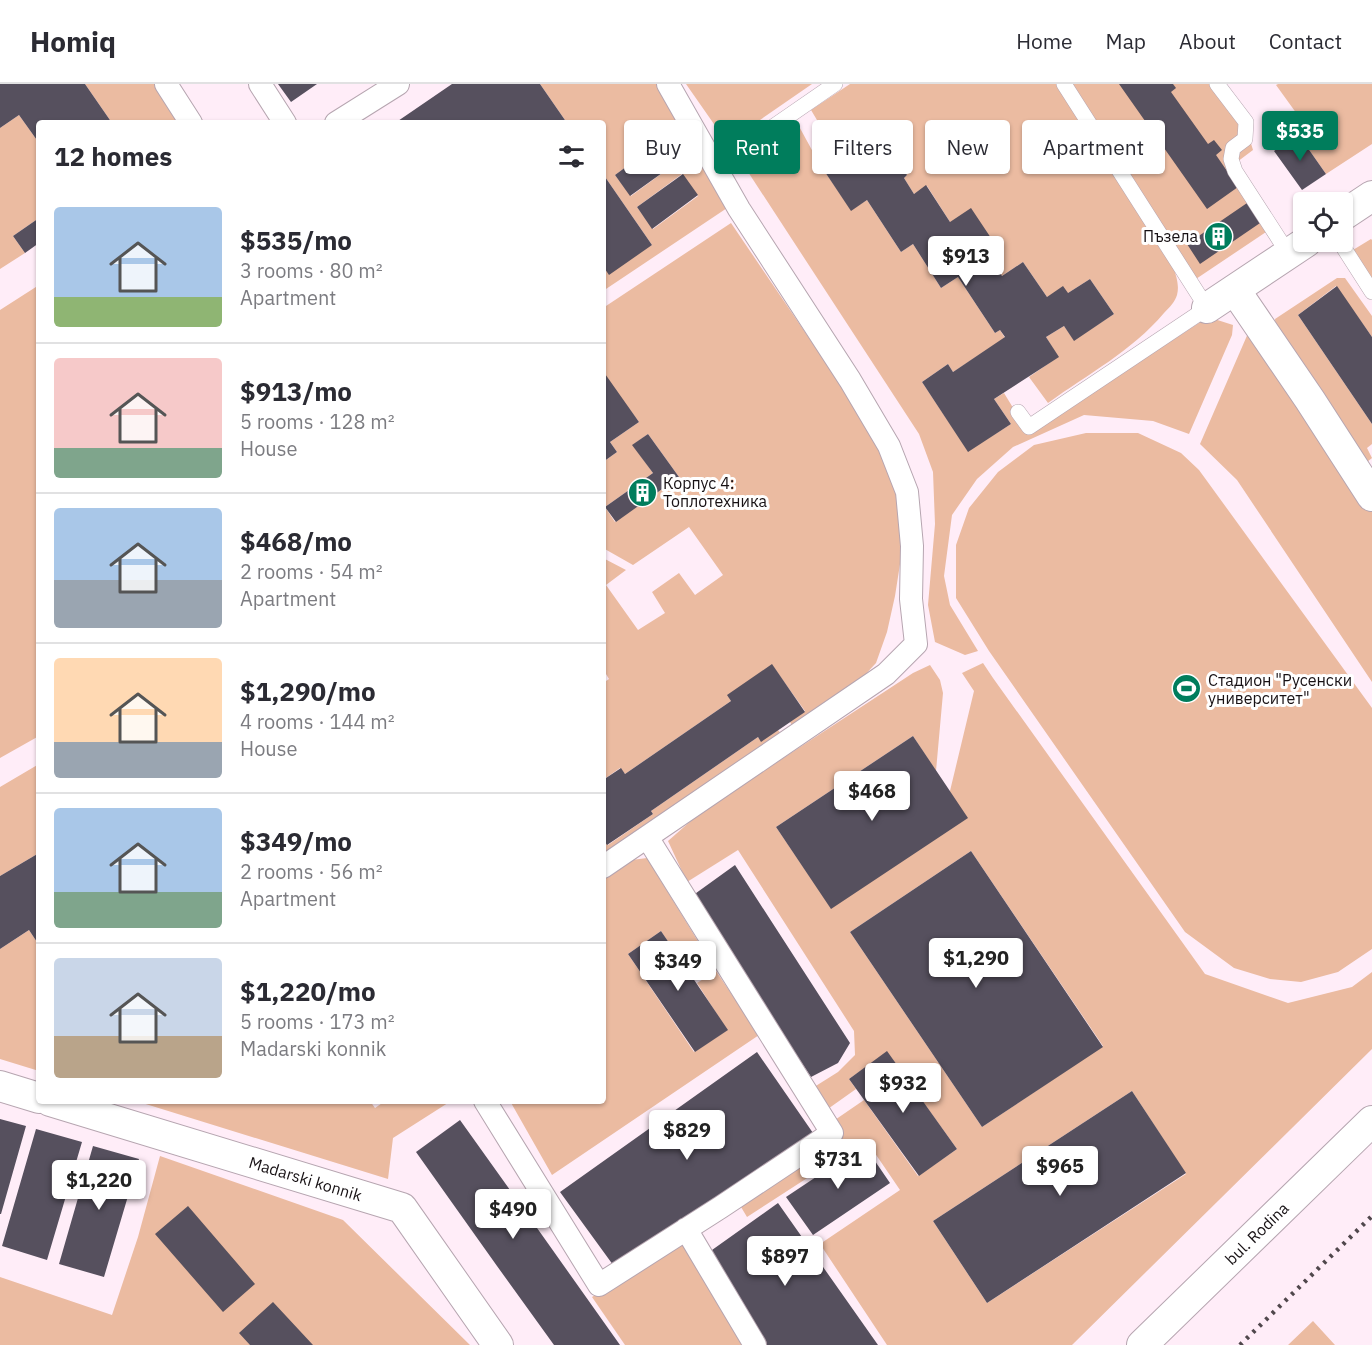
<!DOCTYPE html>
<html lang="en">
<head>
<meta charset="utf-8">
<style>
	:root { --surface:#fff; --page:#f7f7f7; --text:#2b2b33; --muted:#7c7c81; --line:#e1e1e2; --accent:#007d5c }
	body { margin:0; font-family:"IBM Plex Sans",sans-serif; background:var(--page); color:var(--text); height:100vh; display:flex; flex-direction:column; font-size:22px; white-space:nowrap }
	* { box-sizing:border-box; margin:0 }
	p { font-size:20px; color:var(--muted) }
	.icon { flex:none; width:33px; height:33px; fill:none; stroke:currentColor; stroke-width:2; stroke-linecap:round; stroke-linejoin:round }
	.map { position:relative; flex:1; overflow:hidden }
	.details { position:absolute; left:36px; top:36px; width:570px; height:984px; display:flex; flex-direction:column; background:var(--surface); border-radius:6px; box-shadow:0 2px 4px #0004 }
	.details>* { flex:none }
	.hud { position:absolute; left:624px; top:36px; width:570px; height:54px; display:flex; gap:12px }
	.controls { position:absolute; left:1293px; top:108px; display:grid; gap:12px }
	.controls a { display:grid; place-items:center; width:60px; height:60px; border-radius:6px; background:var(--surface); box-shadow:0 2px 4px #0004; font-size:30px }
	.price { position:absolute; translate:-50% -51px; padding:0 14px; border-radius:6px; background:#fff; color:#222; font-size:20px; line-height:39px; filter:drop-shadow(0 2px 3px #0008) }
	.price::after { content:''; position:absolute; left:50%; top:36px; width:18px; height:14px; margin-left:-9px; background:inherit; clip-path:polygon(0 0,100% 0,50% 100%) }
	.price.current { background:var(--accent); color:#fff }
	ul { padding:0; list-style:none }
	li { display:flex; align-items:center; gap:18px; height:150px; padding:0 18px }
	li+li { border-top:2px solid var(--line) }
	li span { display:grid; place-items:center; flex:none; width:168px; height:120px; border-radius:6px; color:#555 }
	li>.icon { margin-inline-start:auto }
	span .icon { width:72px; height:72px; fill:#fffc; stroke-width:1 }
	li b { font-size:26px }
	h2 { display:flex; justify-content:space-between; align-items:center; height:72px; padding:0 18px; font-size:26px }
	.pill { padding:0 21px; border-radius:6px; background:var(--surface); box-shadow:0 2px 4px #0004; font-size:21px; line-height:54px }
	.pill.current { background:var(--accent); color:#fff }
	header { display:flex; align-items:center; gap:36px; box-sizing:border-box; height:84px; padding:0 30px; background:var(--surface); border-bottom:2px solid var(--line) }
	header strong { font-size:28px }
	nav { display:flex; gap:33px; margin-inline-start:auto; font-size:21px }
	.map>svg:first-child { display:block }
	.green { fill:#ebbba1; fill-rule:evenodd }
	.building { fill:#56505e }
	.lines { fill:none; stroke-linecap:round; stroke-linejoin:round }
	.service-casing { stroke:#b6a5b0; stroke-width:16 }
	.pedestrian-casing { stroke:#b6a5b0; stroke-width:24 }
	.minor-casing { stroke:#b6a5b0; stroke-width:32 }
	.service { stroke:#fff; stroke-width:15 }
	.pedestrian { stroke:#fff; stroke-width:22 }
	.minor { stroke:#fff; stroke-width:30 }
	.rail { stroke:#50474c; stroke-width:4.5; stroke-dasharray:3 6; stroke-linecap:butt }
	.labels { text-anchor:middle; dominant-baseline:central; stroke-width:6; stroke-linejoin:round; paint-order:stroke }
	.poi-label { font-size:16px; fill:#171114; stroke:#fff; text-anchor:start }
	.street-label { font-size:16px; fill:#171114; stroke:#fff }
</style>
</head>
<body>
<header>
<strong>Homiq</strong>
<nav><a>Home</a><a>Map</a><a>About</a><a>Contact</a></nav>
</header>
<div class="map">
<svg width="1372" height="1261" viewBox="0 0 1372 1261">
	<rect width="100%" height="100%" fill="#ffedf8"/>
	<!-- green -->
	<path class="green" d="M85 0H166L191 39H112Z
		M540 0H660L742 114 603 207V182L652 161 603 90V39H567ZM661 58 676 79 631 112 615 91ZM682 90 698 112 653 145 637 123Z
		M686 0H812L734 54 723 53Z
		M850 0H1211L1249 53 1253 66 1233 81 1269 146 1187 201 1172 179C1175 189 1180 200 1177 211 1175 218 1169 224 1164 229 1132 267 1088 290 1048 319L1029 293 1058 273 1046 253 1064 242 1074 256 1114 230 1090 195 1068 209 1047 213 1023 178 1002 192 993 178 1002 172 950 138 927 102 914 110 904 94 907 91 836 68 811 26Z
		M1278 0H1372V60L1326 90 1298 50 1302 37 1276 1Z
		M19 31 39 59V134L13 152 25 169 0 185V44Z
		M795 35 819 79 851 126 867 116 901 168 913 160 941 204 958 193 995 249 1000 246 1005 254 953 288 948 280 922 298 968 367 1011 340 994 315 1004 309 1029 350 1208 233 1233 241 1232 251 1189 350 1153 337 1084 331 1013 363 977 395 952 431 944 492 950 521 978 567 965 571 935 558 928 521 935 440 933 388 919 350 737 71Z
		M731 139 885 366 906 442 895 512 887 548 876 579 850 607 796 648 790 638 805 627 772 581 728 611 731 617 625 690 620 684 603 696V599L609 595 603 585V474L626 486 606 501 638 546 665 529 652 508 679 489 695 511 723 491 689 443 633 481 603 464V378L617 368 610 358 639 338 603 290V224ZM648 350 679 393 615 438 605 423 653 389 633 361Z
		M1371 155 1372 156V202L1348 169Z
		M1337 194H1345L1372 232V253L1336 202 1298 231 1372 340V360L1367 364 1372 374 1367 378 1276 247 1275 235Z
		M39 201V652L0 674V226Z
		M1249 247 1372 424V598L1237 396 1200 360Z
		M1086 349H1138L1181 369 1199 386 1372 624V865L1338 888 1301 898 1270 895 1234 884 1185 848 989 567 956 514V461L969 424 998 388 1034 361Z
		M983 579 993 594 1205 890 1288 919 1352 903 1372 888V965L1072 1261H887L820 1160 900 1106 866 1056 747 1133 738 1118 829 1040 864 1016 918 1092 957 1065 887 968 849 995 856 1005 825 1027 811 1005 838 988 855 971 854 947 738 766 687 798 668 757 701 728 913 589 930 581 940 596 943 609 936 687 913 652 776 743 831 824 950 707 974 607 962 589ZM971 767 1103 962 982 1043 850 848ZM1132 1007 1186 1090 987 1219 933 1137Z
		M778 646 787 657 603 782V760L605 758 608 761 653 730 651 727 758 653 761 657Z
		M39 680V769L0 792V703Z
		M647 774 707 872 686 885 661 847 628 870 694 968 727 946 697 899 716 887 759 951 552 1091 510 1017H603V792L624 777Z
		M29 846 39 861V987L0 975V865Z
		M136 1017H370L375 1024 385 1017H394L396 1020 400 1017H451L393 1054 388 1095Z
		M160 1072 343 1136 470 1261H0V1193L112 1231 138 1153Z
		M681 1155 744 1261H625L592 1213Z
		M1313 1237 1335 1261H1288Z"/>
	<!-- building -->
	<path class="building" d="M0 0H85L112 39H39V59L19 31 0 44Z
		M278 0H317L291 18Z
		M452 0H540L567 39H504L502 37 500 39H395Z
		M1119 0H1173L1176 4 1171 8 1208 60 1214 56 1222 66 1216 71 1238 103 1207 125Z
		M874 42 907 91 904 94 914 110 926 101 950 138 971 124 1003 172 993 178 1002 192 1023 178 1047 213 1063 202 1068 209 1090 195 1114 230 1074 257 1064 242 1046 253 1059 273 994 315 1011 340 968 368 922 298 948 280 953 288 1005 253 1000 246 995 249 958 193 941 204 913 160 901 168 867 116 851 127 819 79Z
		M1298 50 1326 90 1302 106 1274 67Z
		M661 57 676 79 630 112 615 91Z
		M603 90 652 161 609 191 603 182Z
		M683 90 698 111 652 145 637 123Z
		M1250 117 1263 137 1200 180 1187 160Z
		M39 134V159L25 169 13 152Z
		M1337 202 1372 253V340L1298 231Z
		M603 287 639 338 610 358 617 368 603 378Z
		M648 350 679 393 616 438 605 423 653 389 632 361Z
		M772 580 805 628 761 658 758 653 651 727 653 730 607 761 605 758 603 760V696L621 684 625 690 731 617 727 611Z
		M913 652 968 734 831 825 776 743Z
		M971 767 1103 963 982 1043 850 848Z
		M39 769V861L29 846 0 865V792Z
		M735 781 850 959 838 979 811 993 692 812Z
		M661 847 728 946 695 968 628 870Z
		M887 967 957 1065 919 1092 849 995Z
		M757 968 813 1049 616 1185 560 1108Z
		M1132 1007 1186 1089 987 1219 933 1137Z
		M0 1035 26 1042 1 1130H0Z
		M460 1036 542 1151 620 1261H554L497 1182 416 1068Z
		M36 1045 82 1058 47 1176 2 1162Z
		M864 1061 890 1099 813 1151 786 1113Z
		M93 1062 139 1075 104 1193 59 1180Z
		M778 1119 878 1261H761L705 1171Z
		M188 1122 255 1200 223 1228 155 1150Z
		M273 1218 313 1261H250L239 1249Z"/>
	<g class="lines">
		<defs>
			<path id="service" d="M1217 0 1246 38 1245 55 1233 64 1231 75 1235 87 1288 169
				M715 83 835 0
				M1340 158 1372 208
				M1018 328 1029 343 1207 224 1064 0"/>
			<path id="pedestrian" d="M166 0 191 39
				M260 0 285 39
				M336 39 398 0
				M647 753 886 590 916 560 911 515 912 462 907 408 889 362 850 296 739 125 668 0
				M485 1017 599 1201 721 1123 832 1049 647 753 603 783
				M686 1145 755 1261"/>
			<g id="minor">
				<path d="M1342 132 1372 112"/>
				<path d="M1235 206 1310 316 1372 412"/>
				<path d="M1207 224 1306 158"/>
				<path d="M0 1002 39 1014"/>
				<path id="s1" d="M50 1017 402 1124 498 1261"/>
				<path id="s2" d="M1142 1261 1372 1037"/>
			</g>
		</defs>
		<!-- service casing -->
		<use href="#service" class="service-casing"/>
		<!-- pedestrian casing -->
		<use href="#pedestrian" class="pedestrian-casing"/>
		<!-- minor casing -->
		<use href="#minor" class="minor-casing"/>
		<!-- service -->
		<use href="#service" class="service"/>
		<!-- pedestrian -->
		<use href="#pedestrian" class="pedestrian"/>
		<!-- minor -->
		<use href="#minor" class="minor"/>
		<!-- rail -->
		<path class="rail" d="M1240 1261 1372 1132"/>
	</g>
	<!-- icons -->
	<defs>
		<symbol id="building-disc" viewBox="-11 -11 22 22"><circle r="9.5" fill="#007d5c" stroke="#fff"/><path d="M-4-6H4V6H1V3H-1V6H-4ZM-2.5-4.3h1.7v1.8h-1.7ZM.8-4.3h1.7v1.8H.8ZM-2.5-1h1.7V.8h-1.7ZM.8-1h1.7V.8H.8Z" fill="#fff"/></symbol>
		<symbol id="stadium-disc" viewBox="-11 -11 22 22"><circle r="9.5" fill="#007d5c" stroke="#fff"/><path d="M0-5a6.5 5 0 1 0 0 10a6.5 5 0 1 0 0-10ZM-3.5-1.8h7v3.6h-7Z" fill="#fff"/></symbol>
	</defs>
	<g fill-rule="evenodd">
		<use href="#building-disc" x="1202" y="136" width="33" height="33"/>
		<use href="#building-disc" x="626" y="392" width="33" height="33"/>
		<use href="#stadium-disc" x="1170" y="588" width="33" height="33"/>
	</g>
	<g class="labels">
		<!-- poi labels -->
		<g class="poi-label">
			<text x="1198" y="152" text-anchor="end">Пъзела</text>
			<text x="663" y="399">Корпус 4:<tspan x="663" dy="18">Топлотехника</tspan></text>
			<text x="1208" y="596">Стадион "Русенски<tspan x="1208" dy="18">университет"</tspan></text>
		</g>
		<!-- street labels -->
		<g class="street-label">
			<text stroke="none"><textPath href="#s1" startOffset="267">Madarski konnik</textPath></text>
			<text stroke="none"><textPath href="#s2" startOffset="160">bul. Rodina</textPath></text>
		</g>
	</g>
</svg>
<div class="controls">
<a><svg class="icon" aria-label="locate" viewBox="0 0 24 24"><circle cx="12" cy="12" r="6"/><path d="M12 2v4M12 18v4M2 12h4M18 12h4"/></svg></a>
</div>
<b class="price current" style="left:1300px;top:78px">$535</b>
<b class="price" style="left:966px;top:203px">$913</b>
<b class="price" style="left:872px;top:738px">$468</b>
<b class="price" style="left:976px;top:905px">$1,290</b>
<b class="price" style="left:678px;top:908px">$349</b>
<b class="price" style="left:903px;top:1030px">$932</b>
<b class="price" style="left:687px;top:1077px">$829</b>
<b class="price" style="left:838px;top:1106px">$731</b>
<b class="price" style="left:1060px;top:1113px">$965</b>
<b class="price" style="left:99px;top:1127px">$1,220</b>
<b class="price" style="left:513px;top:1156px">$490</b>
<b class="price" style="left:785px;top:1203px">$897</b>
<div class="hud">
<a class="pill">Buy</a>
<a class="pill current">Rent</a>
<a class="pill">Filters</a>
<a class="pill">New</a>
<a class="pill">Apartment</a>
</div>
<section class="details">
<h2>12 homes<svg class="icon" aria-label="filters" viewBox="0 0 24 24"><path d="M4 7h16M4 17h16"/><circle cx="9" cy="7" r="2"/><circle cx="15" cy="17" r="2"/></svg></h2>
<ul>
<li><span style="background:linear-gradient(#a9c7e8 75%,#8fb573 0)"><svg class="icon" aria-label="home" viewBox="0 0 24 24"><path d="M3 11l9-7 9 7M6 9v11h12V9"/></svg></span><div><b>$535/mo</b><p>3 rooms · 80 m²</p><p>Apartment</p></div></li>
<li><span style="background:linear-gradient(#f6c9c9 75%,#7fa58c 0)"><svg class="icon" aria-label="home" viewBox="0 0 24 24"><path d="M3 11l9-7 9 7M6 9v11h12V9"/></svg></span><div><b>$913/mo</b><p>5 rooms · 128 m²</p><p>House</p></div></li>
<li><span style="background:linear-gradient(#a9c7e8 60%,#9aa5b1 0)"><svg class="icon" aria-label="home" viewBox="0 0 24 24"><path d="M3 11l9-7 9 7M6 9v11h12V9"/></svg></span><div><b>$468/mo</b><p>2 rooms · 54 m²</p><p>Apartment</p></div></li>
<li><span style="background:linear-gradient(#ffd9b3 70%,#9aa5b1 0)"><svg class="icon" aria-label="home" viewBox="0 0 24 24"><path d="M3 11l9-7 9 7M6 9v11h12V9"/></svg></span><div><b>$1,290/mo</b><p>4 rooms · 144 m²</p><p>House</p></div></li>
<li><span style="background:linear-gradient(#a9c7e8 70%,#7fa58c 0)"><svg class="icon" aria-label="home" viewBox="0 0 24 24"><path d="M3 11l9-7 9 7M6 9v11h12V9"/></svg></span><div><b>$349/mo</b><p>2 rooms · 56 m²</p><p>Apartment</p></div></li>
<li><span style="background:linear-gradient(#c9d6e8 65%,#b9a48a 0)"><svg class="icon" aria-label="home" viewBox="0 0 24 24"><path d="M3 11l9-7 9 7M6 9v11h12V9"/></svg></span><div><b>$1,220/mo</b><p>5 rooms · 173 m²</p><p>Madarski konnik</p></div></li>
</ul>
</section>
</div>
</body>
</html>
